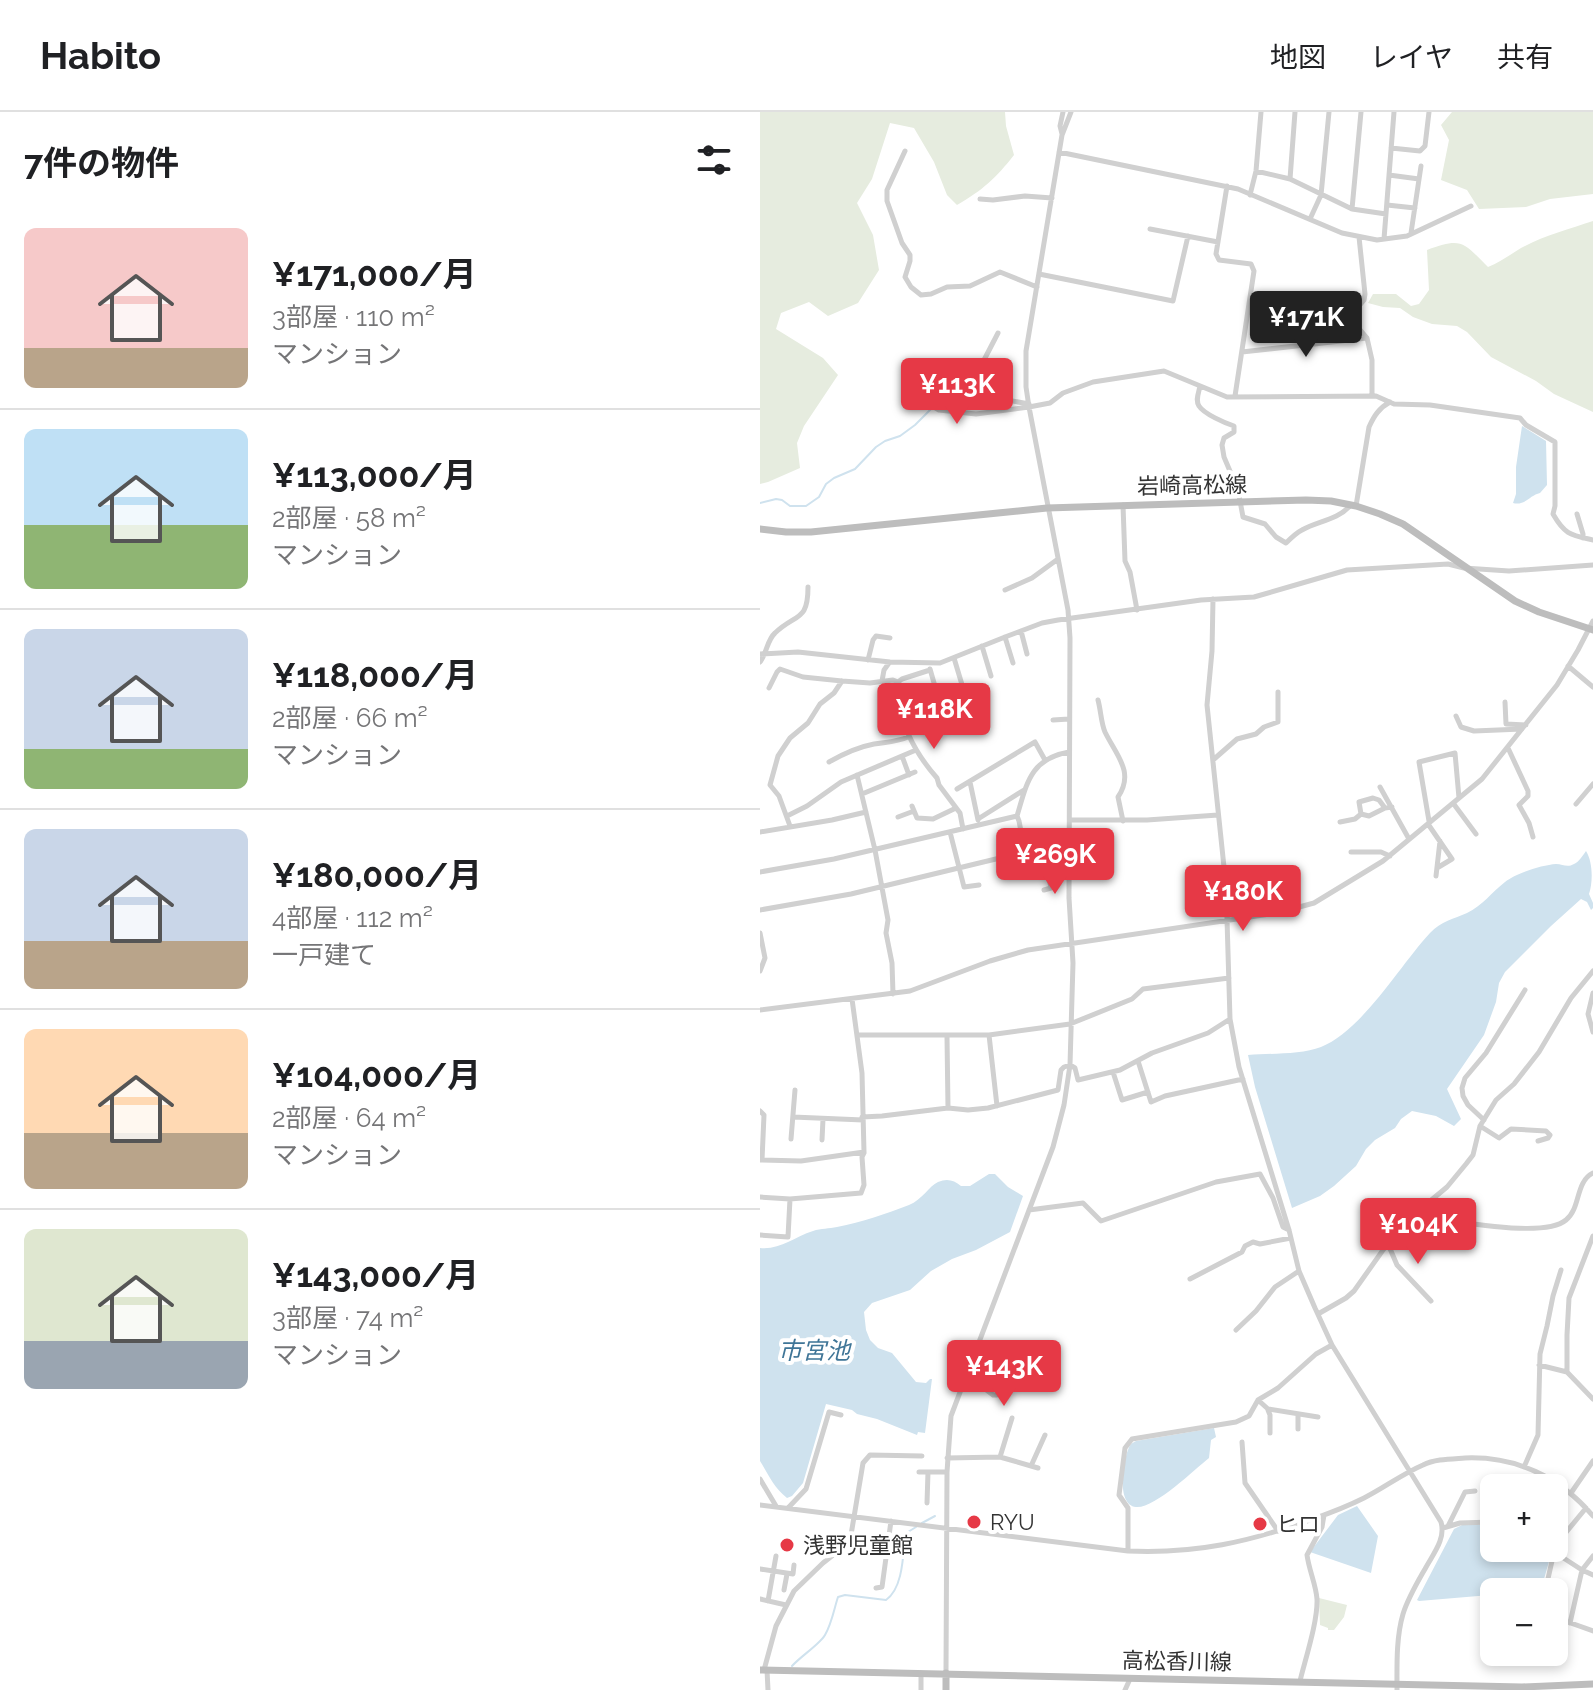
<!DOCTYPE html>
<html lang="ja">
<head>
<meta charset="utf-8">
<style>
	:root { --surface:#fff; --page:#f6f6f6; --text:#202124; --muted:#757577; --line:#e0e0e0; --accent:#e63946 }
	body { margin:0; font-family:Raleway,"Noto Sans JP",sans-serif; background:var(--page); color:var(--text); height:100vh; display:flex; flex-direction:column; font-size:30px; white-space:nowrap }
	* { box-sizing:border-box; margin:0 }
	p { font-size:26px; color:var(--muted) }
	.icon { flex:none; width:44px; height:44px; fill:none; stroke:currentColor; stroke-width:2; stroke-linecap:round; stroke-linejoin:round }
	.map { position:relative; flex:1; overflow:hidden }
	.side { display:flex; flex-direction:column; background:var(--surface); width:760px }
	.side>* { flex:none }
	.fabs { position:absolute; left:720px; top:1362px; display:grid; gap:16px }
	.fabs a { display:grid; place-items:center; width:88px; height:88px; border-radius:12px; background:var(--surface); box-shadow:0 4px 12px #0003; font-size:40px }
	.price { position:absolute; translate:-50% -68px; padding:0 18px; border-radius:8px; background:var(--accent); color:#fff; font-size:26px; line-height:52px; filter:drop-shadow(0 2px 4px #0008) }
	.price::after { content:''; position:absolute; left:50%; top:48px; width:24px; height:18px; margin-left:-12px; background:inherit; clip-path:polygon(0 0,100% 0,50% 100%) }
	.price.current { background:#222; color:#fff }
	ul { padding:0; list-style:none }
	li { display:flex; align-items:center; gap:24px; height:200px; padding:0 24px }
	li+li { border-top:2px solid var(--line) }
	li span { display:grid; place-items:center; flex:none; width:224px; height:160px; border-radius:12px; color:#555 }
	li>.icon { margin-inline-start:auto }
	span .icon { width:96px; height:96px; fill:#fffc; stroke-width:1 }
	li b { font-size:34px }
	h2 { display:flex; justify-content:space-between; align-items:center; height:96px; padding:0 24px; font-size:34px }
	header { display:flex; align-items:center; gap:48px; box-sizing:border-box; height:112px; padding:0 40px; background:var(--surface); border-bottom:2px solid var(--line) }
	header strong { font-size:38px }
	nav { display:flex; gap:44px; margin-inline-start:auto; font-size:28px }
	main { display:flex; flex:1; min-height:0 }
	.map>svg:first-child { display:block }
	.green { fill:#e6ecdf }
	.water { fill:#cfe2ee }
	.lines { fill:none; stroke-linecap:round; stroke-linejoin:round }
	.stream { stroke:#cfe2ee; stroke-width:2 }
	.street { stroke:#d0d0d0; stroke-width:5 }
	.secondary { stroke:#bdbdbd; stroke-width:7 }
	.poi-dot { fill:#e63946; stroke:#fff; stroke-width:3 }
	.labels { text-anchor:middle; dominant-baseline:central; stroke-width:8; stroke-linejoin:round; paint-order:stroke }
	.street-label { font-size:22px; fill:#333; stroke:#fff }
	.poi-label { font-size:22px; fill:#333; stroke:#fff; text-anchor:start }
	.water-label { font-size:24px; font-style:italic; fill:#3f7597; stroke:#fff }
</style>
</head>
<body>
<header>
<strong>Habito</strong>
<nav><a>地図</a><a>レイヤ</a><a>共有</a></nav>
</header>
<main>
<section class="side">
<h2>7件の物件<svg class="icon" aria-label="filters" viewBox="0 0 24 24"><path d="M4 7h16M4 17h16"/><circle cx="9" cy="7" r="2"/><circle cx="15" cy="17" r="2"/></svg></h2>
<ul>
<li><span style="background:linear-gradient(#f6c9c9 75%,#b9a48a 0)"><svg class="icon" aria-label="home" viewBox="0 0 24 24"><path d="M3 11l9-7 9 7M6 9v11h12V9"/></svg></span><div><b>¥171,000/月</b><p>3部屋 · 110 m²</p><p>マンション</p></div></li>
<li><span style="background:linear-gradient(#bfe0f5 60%,#8fb573 0)"><svg class="icon" aria-label="home" viewBox="0 0 24 24"><path d="M3 11l9-7 9 7M6 9v11h12V9"/></svg></span><div><b>¥113,000/月</b><p>2部屋 · 58 m²</p><p>マンション</p></div></li>
<li><span style="background:linear-gradient(#c9d6e8 75%,#8fb573 0)"><svg class="icon" aria-label="home" viewBox="0 0 24 24"><path d="M3 11l9-7 9 7M6 9v11h12V9"/></svg></span><div><b>¥118,000/月</b><p>2部屋 · 66 m²</p><p>マンション</p></div></li>
<li><span style="background:linear-gradient(#c9d6e8 70%,#b9a48a 0)"><svg class="icon" aria-label="home" viewBox="0 0 24 24"><path d="M3 11l9-7 9 7M6 9v11h12V9"/></svg></span><div><b>¥180,000/月</b><p>4部屋 · 112 m²</p><p>一戸建て</p></div></li>
<li><span style="background:linear-gradient(#ffd9b3 65%,#b9a48a 0)"><svg class="icon" aria-label="home" viewBox="0 0 24 24"><path d="M3 11l9-7 9 7M6 9v11h12V9"/></svg></span><div><b>¥104,000/月</b><p>2部屋 · 64 m²</p><p>マンション</p></div></li>
<li><span style="background:linear-gradient(#dfe7d0 70%,#9aa5b1 0)"><svg class="icon" aria-label="home" viewBox="0 0 24 24"><path d="M3 11l9-7 9 7M6 9v11h12V9"/></svg></span><div><b>¥143,000/月</b><p>3部屋 · 74 m²</p><p>マンション</p></div></li>
</ul>
</section>
<div class="map">
<svg width="833" height="1578" viewBox="0 0 833 1578">
	<rect width="100%" height="100%" fill="#fff"/>
	<!-- green -->
	<path class="green" d="M0 0H245L246 14 254 43C236 66 223 78 197 93L187 83 174 50 154 16 130 11 112 67 97 91 113 123 119 158 98 191 68 204 49 190 21 201 16 217 63 246 78 263 44 314 37 331 40 356 8 370 0 372Z
		M692 0H833V82L790 87 766 95 719 97 707 78 681 68 689 28 681 13Z
		M833 109V300L794 282 776 269 731 245 707 220 697 214 672 212 653 205 640 196 623 195 608 191 613 182H636L651 194 659 192 669 178 667 138C702 125 703 130 728 155 740 150 750 143 761 136 783 124 809 117 833 109Z
		M559 1486 587 1493 584 1505 574 1518H568V1516L560 1513Z"/>
	<!-- water -->
	<path class="water" d="M762 314 786 329 787 373 780 381C770 383 765 394 753 391L756 382V355Z
		M826 739C833 750 833 770 829 782L833 791V796L831 798 827 790 821 787 791 814 745 860 739 871 736 890 724 923 687 977 701 1007 694 1014 676 1004 652 999 641 1007 635 1016 615 1028 606 1037 596 1054 574 1074 560 1084 532 1096 495 975 488 943C510 941 541 943 561 935 603 918 640 853 670 821 681 809 694 807 707 801 722 794 732 780 745 770 756 761 782 753 796 752 803 752 807 756 814 752 819 750 823 743 826 739Z
		M229 1062H235L248 1075 263 1084 250 1120 216 1138 192 1147 171 1159 150 1178 112 1191 104 1200 106 1218 110 1228 118 1236 132 1241 156 1270 166 1271 170 1267H172L165 1321 158 1320 157 1323 117 1307 97 1302 92 1298 66 1292 43 1371 32 1384 27 1386C14 1376 8 1362 0 1349V1136C20 1138 34 1125 53 1119 61 1116 69 1117 77 1115 102 1110 126 1102 149 1093 162 1088 169 1074 178 1070 187 1066 194 1068 201 1074H210Z
		M454 1316 456 1325 451 1328 449 1346C434 1358 394 1397 376 1395 356 1393 363 1350 368 1338 370 1332 371 1332 376 1329Z
		M597 1394 618 1424 611 1461 550 1440 578 1403Z
		M702 1413H734V1436H786L790 1446 784 1467 743 1480H734V1482L730 1483 659 1489 657 1488 694 1417Z"/>
	<g class="lines">
		<!-- stream -->
		<path class="stream" d="M179 276 194 250
			M0 391 16 387 22 388 30 394H46L59 385 66 372 74 366 95 357 116 335 125 329 140 324 155 313 171 297
			M162 1411 175 1404
			M32 1554C41 1544 60 1532 65 1523 72 1511 74 1497 78 1485L85 1483 126 1488C143 1476 143 1444 145 1424L148 1420 156 1415"/>
		<!-- street -->
		<path class="street" d="M302 22 300 14 303 0
			M631 36 660 39 665 34 669 0
			M145 39 127 78V89L142 131 150 143V149L145 165 151 175 161 183 171 182 187 175 210 174 240 160 277 175
			M299 40 478 77 582 121 617 128 647 124 711 94
			M496 59 530 67 592 97 626 102
			M629 63 659 67
			M530 67 535 0
			M467 74 456 142 459 148 491 152 494 159 475 284
			M490 83 496 59 501 0
			M220 87 233 88 265 84 292 86
			M627 93 655 96
			M592 97 601 0
			M550 107 561 83 569 0
			M390 117 458 130
			M651 121 661 54
			M599 125 605 182 604 188 594 200 596 213 607 226 612 248V284
			M624 127 634 0
			M279 162 413 189 428 124
			M238 221 224 248 222 256 232 283 236 286 269 292
			M482 240 607 226
			M170 263 177 279 174 295 179 298 216 302 269 295 290 291 303 281 333 270 404 259 467 285 616 284 634 292 670 293 760 306 766 313 795 330V394L793 402C805 423 811 423 833 428
			M440 274C439 280 435 288 439 294 444 302 465 311 474 314V320L464 326 462 333 464 345 478 378 483 405 505 412 516 425 526 431C531 426 536 421 542 418 558 409 577 408 590 394
			M363 393 365 449 370 460 377 498
			M596 394 609 315C614 304 619 296 630 290
			M817 402 823 422V426
			M245 478 272 466 298 447
			M453 487 452 539 447 593 466 774 470 907 479 955 529 1118 539 1159 555 1196 572 1233 681 1410C686 1427 673 1442 665 1457 657 1471 648 1486 643 1502 636 1526 637 1553 637 1578
			M261 519 267 542
			M245 525 253 551
			M222 534 231 564
			M0 542 38 540 130 550 180 551 245 525 282 511 298 508 441 488 494 485 587 458 688 452 704 456 749 459 833 453
			M194 546 209 596
			M108 548 113 528 116 524 130 526
			M0 550C7 541 7 528 15 521 36 501 48 510 48 475
			M808 554 833 575
			M170 557 185 609
			M170 558 142 567 138 570C136 606 154 640 177 666L179 673 200 701 203 717
			M122 569 124 558 129 551
			M9 576 17 560 20 557 43 565 82 569 110 571 133 568 138 570
			M338 588C341 599 341 611 345 620 356 643 375 660 358 685L363 709
			M745 590 746 612 766 613
			M696 604 701 615 714 619 762 617
			M293 608 309 607
			M748 636 768 679V684L759 693 769 711 773 725
			M142 644 149 663
			M453 648 477 627 496 622 504 615 518 610V580
			M69 650C83 642 98 635 114 632 126 630 137 630 148 625
			M97 663 115 738 128 808 126 821 132 851 133 882
			M210 670 218 708
			M620 675 649 727
			M197 677 275 630 285 648
			M102 682 155 660
			M693 691 716 722
			M816 692 833 672
			M152 694 157 706 173 707 196 696
			M601 702 599 690 613 686 619 688 625 696
			M27 704 47 694 81 670 156 638
			M257 704 259 709 265 740
			M138 705 154 699
			M218 707 264 678
			M310 708H387L458 703
			M669 709 659 650 695 641 699 686
			M580 710 595 707 601 702 609 704 625 696 632 695
			M668 712 692 747 677 756
			M30 714 19 684 10 673 18 644 30 626 48 611 60 592 74 581 82 569
			M0 720 72 708 106 700
			M190 720 204 775 219 773
			M283 738 291 776 284 778
			M591 740H621L630 744
			M0 760 74 747 257 704C267 671 270 647 309 640
			M676 764 680 729
			M0 798 91 782 265 740 309 732
			M0 821 5 846 0 859
			M833 881 828 902 833 920
			M0 898 150 879 230 849 268 838 517 801 554 791 623 749 722 667 797 573 818 538 833 509
			M98 923H229L310 912 372 887 383 877 469 866
			M229 923 237 994
			M187 925 188 996
			M378 949 391 990 405 984 483 967
			M353 960 362 988 388 980
			M0 999 4 1003 2 1048
			M33 1005 103 1008
			M102 1005 122 1004 188 996 208 998 228 996 298 978 301 958 304 955 310 953 315 956 318 968 360 958 392 941 448 921 470 907
			M724 1008 708 993 703 984 702 976 705 966 726 941 765 878
			M720 1014 739 1026 751 1017 786 1019 790 1023 788 1026 778 1029
			M31 1027 35 978
			M62 1028 63 1007
			M0 1048 41 1049 104 1040 102 961 92 887
			M0 1085 30 1087 101 1081 104 1073 102 1045 104 1041
			M662 1095C664 1098 667 1103 670 1104 677 1108 687 1108 695 1109 719 1113 787 1124 806 1108 821 1096 815 1070 833 1061
			M269 1098 323 1091 341 1109 456 1070 500 1062 513 1086 523 1115 529 1118
			M0 1123 28 1125 30 1087
			M628 1132 637 1153 671 1189
			M430 1167 482 1140 485 1134 493 1130 500 1132 531 1126
			M558 1202 586 1186 594 1179 640 1114 687 1075 706 1052 713 1043 720 1014 736 988 754 972 779 940 811 886 833 859
			M476 1218 496 1199 515 1175 539 1159
			M253 1237 268 1263
			M779 1253 807 1260 833 1287
			M807 1260V1223L809 1186 833 1124
			M202 1271 209 1274 220 1273 233 1283H237L280 1255
			M498 1288 508 1297 558 1305
			M508 1298 510 1303V1321
			M538 1302V1317
			M482 1330 485 1371 518 1419
			M240 1345 252 1306
			M187 1346 240 1345 278 1356
			M271 1354 285 1323
			M764 1355 778 1323 780 1242 787 1214 793 1184 801 1158
			M159 1360H187
			M0 1367 16 1394
			M811 1381 833 1349
			M167 1391 168 1360
			M0 1393 368 1439C436 1442 489 1430 553 1407 570 1401 588 1394 604 1386 624 1376 642 1362 663 1353 675 1347 691 1347 705 1346 756 1344 800 1365 833 1404
			M28 1396 46 1377 69 1300 81 1303
			M688 1414 705 1380 715 1379
			M683 1416 700 1411 732 1410
			M794 1435 826 1396
			M788 1436 822 1458 833 1463
			M368 1439V1396L359 1383 365 1336 372 1327 476 1310 489 1304 498 1288 518 1276 556 1242 572 1233
			M0 1457 33 1462 34 1453
			M116 1476 122 1475 131 1409
			M24 1478 27 1462
			M785 1480 794 1440
			M0 1487 26 1493
			M8 1489 16 1444
			M794 1505 833 1519
			M810 1511 822 1458 833 1444
			M4 1558 16 1514 34 1479 63 1451 82 1436 91 1423 103 1351 110 1343 162 1344
			M7 1558 8 1578
			M186 1561 187 1360 191 1304 293 1035 304 993 310 953 313 851 309 786 310 526 308 498 269 295 266 275V239L302 23 311 0
			M540 1569C545 1548 558 1509 557 1487 556 1473 549 1458 547 1443L562 1415 564 1403
			M161 1578V1561
			M365 1578 370 1567"/>
		<!-- secondary -->
		<path class="secondary" d="M0 417 26 420H51L287 396 546 388 571 389 596 394 620 402 643 412 755 489 779 500 833 518
			M0 1558 762 1575 833 1572
			M186 1561V1578"/>
	</g>
	<!-- markers -->
	<g class="poi-dot">
		<circle cx="214" cy="1410" r="8"/>
		<circle cx="500" cy="1412" r="8"/>
		<circle cx="27" cy="1433" r="8"/>
	</g>
	<g class="labels">
		<!-- street labels -->
		<g class="street-label">
			<text transform="translate(432 373) rotate(-1)">岩崎高松線</text>
			<text transform="translate(417 1549) rotate(1)">高松香川線</text>
		</g>
		<!-- poi labels -->
		<g class="poi-label">
			<text x="230" y="1410">RYU</text>
			<text x="516" y="1412">ヒロ</text>
			<text x="43" y="1433">浅野児童館</text>
		</g>
		<!-- water labels -->
		<g class="water-label">
			<text x="54" y="1238">市宮池</text>
		</g>
	</g>
</svg>
<div class="fabs">
<a>+</a>
<a>−</a>
</div>
<b class="price current" style="left:546px;top:247px">¥171K</b>
<b class="price" style="left:197px;top:314px">¥113K</b>
<b class="price" style="left:174px;top:639px">¥118K</b>
<b class="price" style="left:295px;top:784px">¥269K</b>
<b class="price" style="left:483px;top:821px">¥180K</b>
<b class="price" style="left:658px;top:1154px">¥104K</b>
<b class="price" style="left:244px;top:1296px">¥143K</b>
</div>
</main>
</body>
</html>
